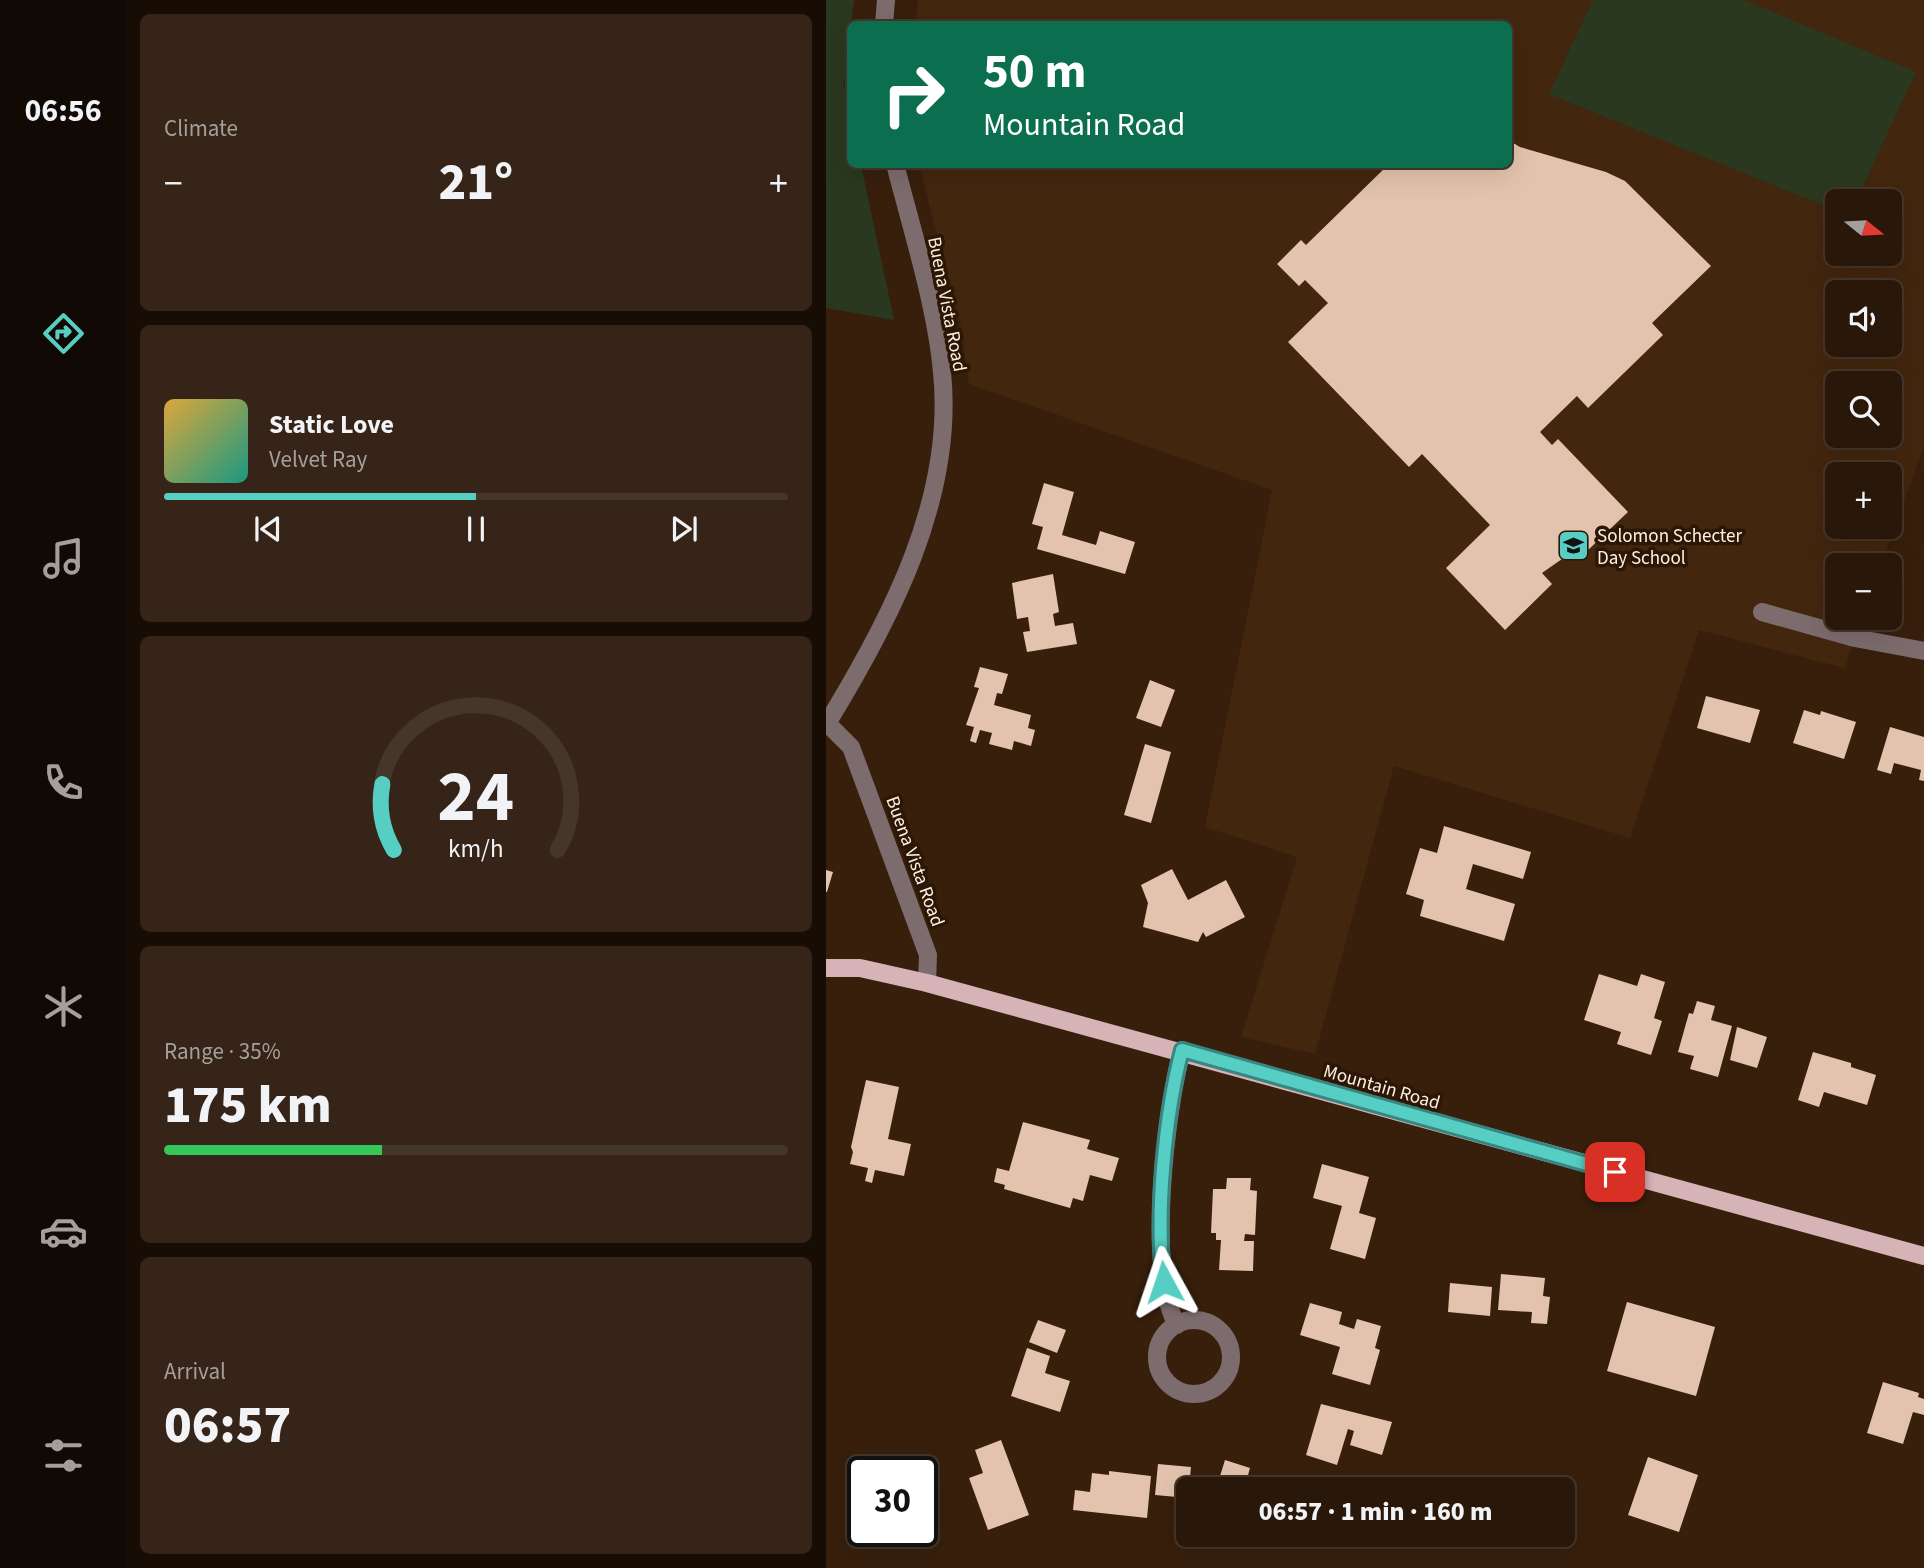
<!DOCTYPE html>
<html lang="en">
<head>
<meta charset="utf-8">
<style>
  body { margin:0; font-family:"Source Sans 3",sans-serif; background:#352417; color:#f1f3f6; height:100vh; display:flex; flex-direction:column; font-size:26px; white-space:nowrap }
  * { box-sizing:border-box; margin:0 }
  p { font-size:23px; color:#a59f9c }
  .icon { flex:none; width:38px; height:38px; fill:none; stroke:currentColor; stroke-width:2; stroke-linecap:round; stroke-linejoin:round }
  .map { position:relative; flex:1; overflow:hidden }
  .side { display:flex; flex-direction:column; gap:14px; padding:14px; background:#170d05; width:700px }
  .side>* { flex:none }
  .banner { position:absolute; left:21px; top:21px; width:665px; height:147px; border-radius:10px; box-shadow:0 7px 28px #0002,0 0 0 2px #45362a; background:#0b6e4f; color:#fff; overflow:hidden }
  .needle { width:46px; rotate:108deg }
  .controls { position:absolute; left:999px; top:189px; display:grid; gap:14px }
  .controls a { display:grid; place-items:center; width:77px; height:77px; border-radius:10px; background:#291709; box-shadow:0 7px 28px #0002,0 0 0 2px #45362a; font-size:35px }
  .speed { position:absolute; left:21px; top:1456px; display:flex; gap:14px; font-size:35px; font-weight:700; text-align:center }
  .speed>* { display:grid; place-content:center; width:91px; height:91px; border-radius:50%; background:#291709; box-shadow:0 7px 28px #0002,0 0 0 2px #45362a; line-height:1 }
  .speed .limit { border:4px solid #111; border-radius:10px; background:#fff; color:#111 }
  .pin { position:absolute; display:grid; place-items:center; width:60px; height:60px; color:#fff; margin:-30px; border-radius:14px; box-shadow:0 4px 10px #0006 }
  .me { position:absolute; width:77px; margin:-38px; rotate:355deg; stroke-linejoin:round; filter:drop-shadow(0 0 5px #0008) }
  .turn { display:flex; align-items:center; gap:24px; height:147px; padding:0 21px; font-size:32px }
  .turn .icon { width:91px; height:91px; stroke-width:2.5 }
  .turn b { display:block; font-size:49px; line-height:60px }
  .big { font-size:52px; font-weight:800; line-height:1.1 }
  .side .widget { flex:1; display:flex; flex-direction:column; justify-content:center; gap:10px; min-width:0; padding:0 24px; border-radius:10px; background:#352417 }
  .side .dial { align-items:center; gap:0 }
  .dial svg { height:182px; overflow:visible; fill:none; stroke:#45362a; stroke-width:7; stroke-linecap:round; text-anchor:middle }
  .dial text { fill:#f1f3f6; stroke:none }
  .song { display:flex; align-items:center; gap:21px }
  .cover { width:84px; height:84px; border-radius:10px; background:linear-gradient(135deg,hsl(40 70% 55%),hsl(170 70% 35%)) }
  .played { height:7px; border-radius:4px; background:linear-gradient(90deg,#56cec3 50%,#45362a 50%) }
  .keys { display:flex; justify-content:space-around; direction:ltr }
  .heat { display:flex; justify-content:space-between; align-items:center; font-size:38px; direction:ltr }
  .charge { height:10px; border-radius:5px; background:linear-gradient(90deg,#34c759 35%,#45362a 0) }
  .trip { position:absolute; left:350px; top:1477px; width:399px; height:70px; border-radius:10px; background:#291709; box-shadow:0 7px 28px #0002,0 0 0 2px #45362a; font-weight:800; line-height:70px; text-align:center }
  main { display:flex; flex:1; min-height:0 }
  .tabs { display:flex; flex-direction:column; width:126px; justify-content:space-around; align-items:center; background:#100904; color:#a59f9c }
  .tabs .icon { width:49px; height:49px }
  .tabs .active { color:#56cec3 }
  .tabs b { font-size:32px; color:#f1f3f6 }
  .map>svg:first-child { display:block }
  .built { fill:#43260e; fill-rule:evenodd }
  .green { fill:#2a381f }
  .building { fill:#e3c3ad }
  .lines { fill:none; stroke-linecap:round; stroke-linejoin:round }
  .minor { stroke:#7d6c6e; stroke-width:18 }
  .major { stroke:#d5b3b7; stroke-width:18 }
  .route-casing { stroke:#38867f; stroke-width:18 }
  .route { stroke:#56cec3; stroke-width:12 }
  .labels { text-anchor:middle; stroke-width:7; stroke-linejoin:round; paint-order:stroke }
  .street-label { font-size:19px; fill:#fef0e7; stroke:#2c1604 }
  .poi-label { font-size:19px; fill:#fef0e7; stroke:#2c1604; text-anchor:start }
</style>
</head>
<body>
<main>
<nav class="tabs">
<b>06:56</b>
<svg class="icon active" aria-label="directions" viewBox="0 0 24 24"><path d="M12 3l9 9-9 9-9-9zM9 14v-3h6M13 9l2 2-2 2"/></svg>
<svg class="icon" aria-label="music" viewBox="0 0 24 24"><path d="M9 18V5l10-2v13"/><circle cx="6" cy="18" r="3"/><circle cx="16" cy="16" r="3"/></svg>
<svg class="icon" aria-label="phone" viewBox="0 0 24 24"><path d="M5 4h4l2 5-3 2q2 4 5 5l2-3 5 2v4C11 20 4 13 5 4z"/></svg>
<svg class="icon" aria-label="climate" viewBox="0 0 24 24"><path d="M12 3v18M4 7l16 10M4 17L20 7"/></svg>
<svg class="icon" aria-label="car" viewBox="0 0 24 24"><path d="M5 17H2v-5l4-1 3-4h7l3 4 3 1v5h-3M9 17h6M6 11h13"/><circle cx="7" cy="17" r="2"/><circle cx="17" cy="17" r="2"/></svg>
<svg class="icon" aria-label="filters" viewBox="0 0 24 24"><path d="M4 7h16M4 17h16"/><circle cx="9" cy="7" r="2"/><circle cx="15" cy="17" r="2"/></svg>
</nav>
<section class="side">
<div class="widget"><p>Climate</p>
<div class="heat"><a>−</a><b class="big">21°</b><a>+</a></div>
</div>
<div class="widget">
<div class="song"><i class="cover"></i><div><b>Static Love</b><p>Velvet Ray</p></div></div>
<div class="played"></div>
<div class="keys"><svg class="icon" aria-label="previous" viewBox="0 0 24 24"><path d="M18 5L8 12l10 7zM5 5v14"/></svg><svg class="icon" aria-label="pause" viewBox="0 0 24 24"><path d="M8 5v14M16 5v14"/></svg><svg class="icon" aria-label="next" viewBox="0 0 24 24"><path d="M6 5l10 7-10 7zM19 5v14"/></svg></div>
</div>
<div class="widget dial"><svg viewBox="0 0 100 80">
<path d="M14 69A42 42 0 1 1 86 69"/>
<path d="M14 69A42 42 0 0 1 9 40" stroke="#56cec3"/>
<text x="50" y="56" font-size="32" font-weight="700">24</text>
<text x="50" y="72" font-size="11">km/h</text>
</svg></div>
<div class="widget"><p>Range · 35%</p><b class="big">175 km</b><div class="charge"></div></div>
<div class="widget"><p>Arrival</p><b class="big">06:57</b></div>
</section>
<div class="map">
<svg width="1098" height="1568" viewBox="0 0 1098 1568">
  <rect width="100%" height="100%" fill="#371f0c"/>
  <!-- built -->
  <path class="built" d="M92,0h1006v447l-43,118h-43v53h24l-18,50 -145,-38 -69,208 -236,-72 -79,288 -74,-17 56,-180 -92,-30 67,-337 -303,-106 -8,-57 -42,-162 589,-1v-140h-593zM1012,201h52v53h-52zM1012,292h52v53h-52zM1012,383h52v53h-52zM1012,474h52v53h-52z"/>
  <!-- green -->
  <path class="green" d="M0,0h28l-10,85 6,31v48l11,1 33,155 -68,-12z
    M767,0h151l172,72 -60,129h-18l-1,10 -288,-117z"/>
  <!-- building -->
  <path class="building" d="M682,140l12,7 86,25 19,9 86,85 -59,57 11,12 -75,73 -11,-12 -37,36 12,13 6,-6 70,73 -41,39 -5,-6 -40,28 10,11 -47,46 -59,-62 44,-43 -68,-71 -13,13 -121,-125 40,-39 -23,-23 -6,6 -22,-22 24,-24 5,5 83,-81h119z
    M218,483l30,9 -12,43 34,10 4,-14 35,11 -10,32 -88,-25 6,-22 -11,-3z
    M227,574l6,38 -6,2 2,12 18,-3 4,21 -50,8 -4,-20 7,-1 -2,-14 -11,2 -5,-36z
    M154,667l28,7 -6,20 -5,-1 -3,12 37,10 -3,13 7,2 -4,16 -17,-5 -2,9 -23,-6 3,-11 -12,-3 -4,13 -6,-2 4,-14 -8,-2 13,-37 -5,-1z
    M324,680l25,10 -14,37 -25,-9z
    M880,696l54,14 -10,33 -53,-15z
    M978,710l16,5 1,-4 35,11 -12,37 -51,-16z
    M1064,727l34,10v44l-5,-1 2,-10 -27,-7 -3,11 -14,-4z
    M319,744l26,8 -20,71 -27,-8z
    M618,826l87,26 -8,27 -50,-15 -7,25 49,15 -11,37 -84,-25 4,-16 -18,-6 14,-46 17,5z
    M346,869l16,31 38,-20 19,37 -39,20 -3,-5 -5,10 -55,-15 5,-24 -7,-18z
    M0,870l7,2 -6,20h-1z
    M773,974l38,12 4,-12 24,8 -11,36 8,3 -11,34 -34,-11 4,-12 -37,-12z
    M871,1001l18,5 -4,14 21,6 -14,51 -28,-8 4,-13 -16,-4 11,-39 4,1z
    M911,1027l30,10 -10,31 -27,-8z
    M987,1052l38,11v4l25,8 -9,30 -43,-13 -5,15 -21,-7z
    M40,1080l33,7 -11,52 23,5 -7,32 -29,-6 -3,13 -7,-2 3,-13 -18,-4 3,-12 -2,-5z
    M197,1122l67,18 -3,9 32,9 -7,23 -22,-6 -7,26 -10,-3 -3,10 -66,-19 1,-4 -11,-3 3,-14 12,3z
    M496,1164l47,13 -10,36 17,5 -11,41 -35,-10 12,-43 -29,-8z
    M401,1178h24l-1,12 7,1 -2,44 -10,-1 -1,7h10l-1,30 -34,-1 2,-30h-5v-7h-5l2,-44h13z
    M675,1274l44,4 -2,18 7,1 -3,27 -16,-1 1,-11 -34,-2z
    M624,1283l42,4 -2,29 -42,-4z
    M801,1302l88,25 -19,69 -89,-25z
    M484,1303l32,9 -3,12 15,5 3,-10 24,7 -6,22 5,2 -10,35 -38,-11 8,-27 -40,-12z
    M212,1320l28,10 -9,23 -28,-11z
    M201,1348l23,8 -5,17 25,8 -10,31 -49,-16z
    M1057,1382l36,11 -1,4 6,2v16l-11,-3 -10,32 -36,-11z
    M495,1404l71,18 -10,33 -32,-10 4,-14 -6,-2 -11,36 -31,-10z
    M175,1440l28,75 -41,15 -19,-52 14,-5 -8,-23z
    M822,1457l50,18 -19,57 -51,-17z
    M399,1460l25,8 -5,18 9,3h-38z
    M332,1464l33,3 -3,31 -33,-3z
    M283,1471l42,5 -4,42 -74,-8 2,-20 15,2 2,-19 17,2z
    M433,1481l26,8h-29z
    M392,1535h19l-2,7 -17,-5z"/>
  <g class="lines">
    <!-- minor -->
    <path class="minor" d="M58,24l2,-24
      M936,612l93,26 69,13
      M1,723l24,24 77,208 -1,28
      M0,725c64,-104 129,-227 116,-353 -6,-66 -30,-142 -47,-208
      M331 1357a37 37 0 1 1 74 0a37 37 0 1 1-74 0Z
      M351,1325c-31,-55 -11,-214 5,-275"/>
    <!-- major -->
    <path class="major" d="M0,968h34l67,15 997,273"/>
  </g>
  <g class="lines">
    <defs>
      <path id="route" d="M338,1282c-9,-66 1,-167 18,-232l433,122"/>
    </defs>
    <!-- route casing -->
    <use href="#route" class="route-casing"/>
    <!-- route -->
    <use href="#route" class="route"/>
  </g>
  <!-- icons -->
  <defs>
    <symbol id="school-square" viewBox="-11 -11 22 22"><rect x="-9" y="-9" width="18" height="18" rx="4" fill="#56cec3" stroke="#2c1604"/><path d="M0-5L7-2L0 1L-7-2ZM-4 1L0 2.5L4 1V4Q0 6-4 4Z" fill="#111"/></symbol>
  </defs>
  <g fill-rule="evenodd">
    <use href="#school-square" x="730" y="528" width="35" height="35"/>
  </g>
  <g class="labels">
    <!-- street labels -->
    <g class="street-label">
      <text transform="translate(122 304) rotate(79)" y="7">Buena Vista Road</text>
      <text transform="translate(90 861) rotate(70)" y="7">Buena Vista Road</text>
      <text transform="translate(556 1086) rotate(16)" y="7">Mountain Road</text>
    </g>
    <!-- poi labels -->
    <g class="poi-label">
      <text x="771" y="542">Solomon Schecter<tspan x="771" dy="22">Day School</tspan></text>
    </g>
  </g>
</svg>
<div class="controls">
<a><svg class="needle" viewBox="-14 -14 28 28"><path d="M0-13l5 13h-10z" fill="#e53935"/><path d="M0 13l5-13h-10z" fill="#a59f9c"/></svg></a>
<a><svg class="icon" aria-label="sound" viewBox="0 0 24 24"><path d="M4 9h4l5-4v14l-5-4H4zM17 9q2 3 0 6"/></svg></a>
<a><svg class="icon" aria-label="search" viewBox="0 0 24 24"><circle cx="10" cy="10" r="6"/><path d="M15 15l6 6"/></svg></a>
<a>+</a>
<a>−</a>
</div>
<div class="speed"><div class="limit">30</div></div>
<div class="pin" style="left:789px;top:1172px;background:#d93025"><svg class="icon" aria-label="arrive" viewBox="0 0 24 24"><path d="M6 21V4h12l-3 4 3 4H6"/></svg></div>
<svg class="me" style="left:338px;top:1282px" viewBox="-20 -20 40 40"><path d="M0-17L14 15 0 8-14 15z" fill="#56cec3" stroke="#fff" stroke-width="4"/></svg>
<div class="trip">06:57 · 1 min · 160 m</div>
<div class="banner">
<div class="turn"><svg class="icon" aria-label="right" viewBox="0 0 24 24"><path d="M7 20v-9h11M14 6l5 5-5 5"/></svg><div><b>50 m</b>Mountain Road</div></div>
</div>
</div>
</main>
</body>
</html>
